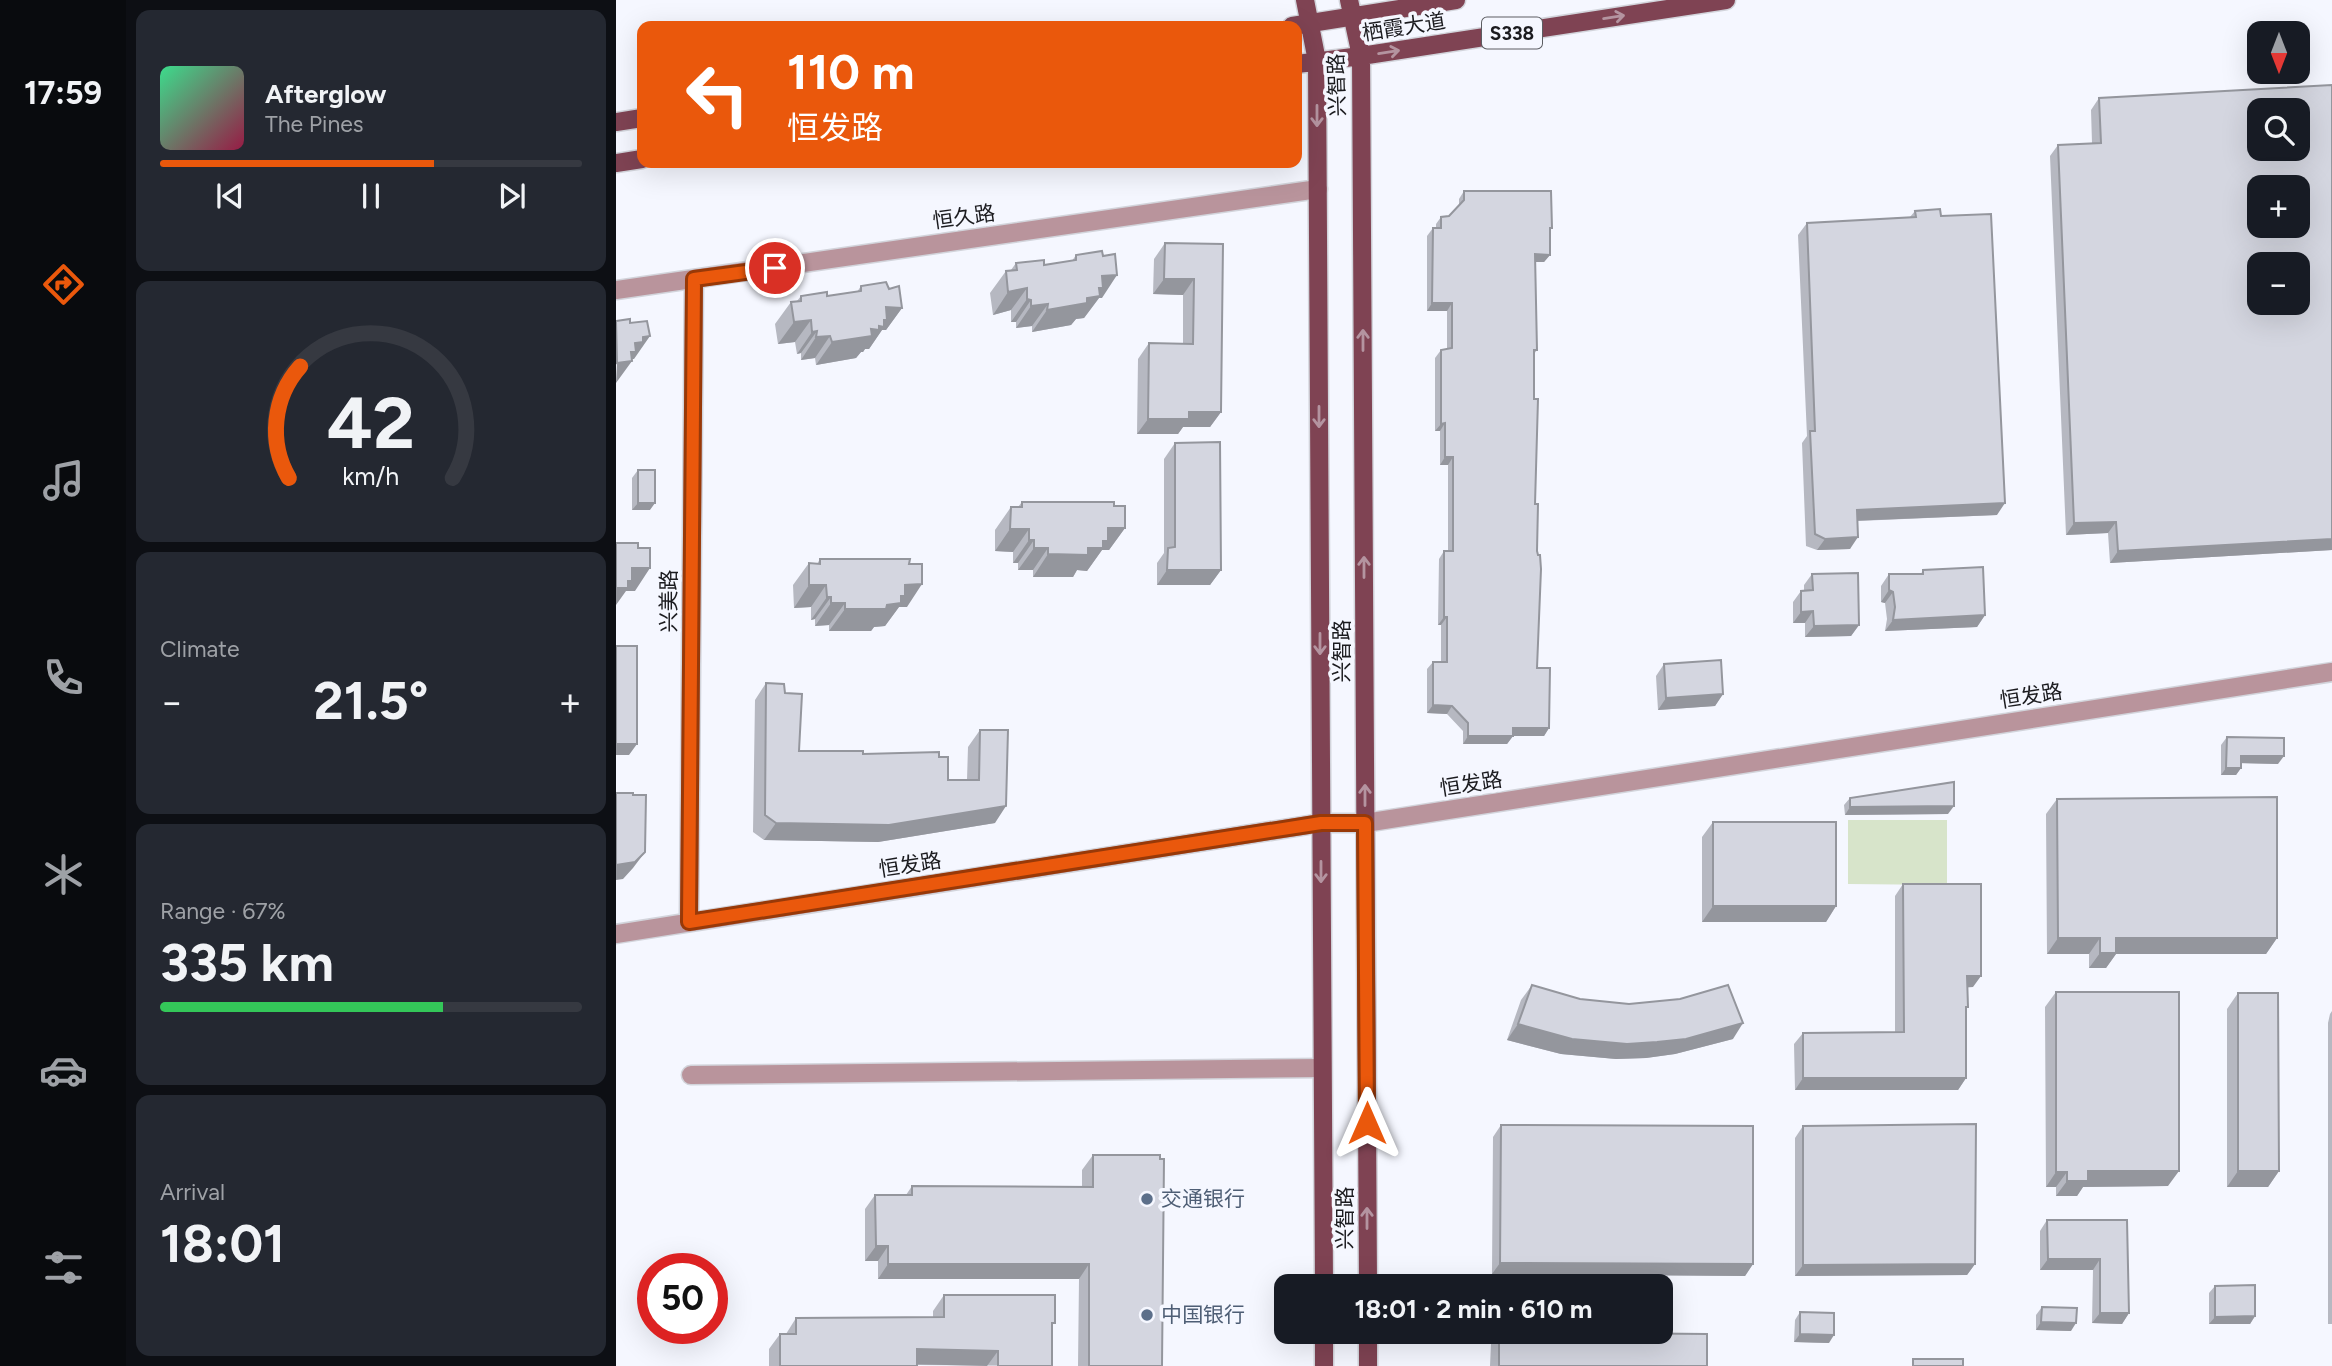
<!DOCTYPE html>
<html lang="en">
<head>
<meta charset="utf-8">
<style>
  body { margin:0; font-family:Figtree,"Noto Sans SC",sans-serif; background:#242831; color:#f1f3f6; height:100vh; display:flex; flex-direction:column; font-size:26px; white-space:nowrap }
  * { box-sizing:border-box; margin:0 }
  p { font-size:23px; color:#9ea1a6 }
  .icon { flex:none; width:38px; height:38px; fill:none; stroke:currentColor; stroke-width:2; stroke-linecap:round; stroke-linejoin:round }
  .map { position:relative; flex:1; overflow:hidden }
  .drawer { display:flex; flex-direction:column; gap:10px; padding:10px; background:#0d0f14; width:490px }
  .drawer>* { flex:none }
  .guide { position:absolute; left:21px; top:21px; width:665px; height:147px; border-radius:14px; box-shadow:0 7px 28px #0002; background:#ea580c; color:#fff; overflow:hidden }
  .needle { width:46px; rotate:180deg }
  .controls { position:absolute; left:1631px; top:21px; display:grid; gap:14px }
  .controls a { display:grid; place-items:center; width:63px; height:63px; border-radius:14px; background:#171b24; box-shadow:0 7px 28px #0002; font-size:35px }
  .speed { position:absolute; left:21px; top:1253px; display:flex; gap:14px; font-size:35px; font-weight:700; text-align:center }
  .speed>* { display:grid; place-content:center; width:91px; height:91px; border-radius:50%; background:#171b24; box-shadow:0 7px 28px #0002; line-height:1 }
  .speed .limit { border:10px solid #d22; background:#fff; color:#111 }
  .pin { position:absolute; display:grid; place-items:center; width:60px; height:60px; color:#fff; margin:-30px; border:4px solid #fff; border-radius:50%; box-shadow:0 2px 7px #0007 }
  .me { position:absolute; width:77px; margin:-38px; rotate:0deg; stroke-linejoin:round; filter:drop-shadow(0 0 5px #0008) }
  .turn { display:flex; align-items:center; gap:24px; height:147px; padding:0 35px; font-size:32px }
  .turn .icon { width:91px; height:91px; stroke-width:2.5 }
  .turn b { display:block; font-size:49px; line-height:60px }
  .big { font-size:52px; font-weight:700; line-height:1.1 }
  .drawer .card { flex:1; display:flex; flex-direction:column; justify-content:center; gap:10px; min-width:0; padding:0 24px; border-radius:14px; background:#242831 }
  .drawer .dial { align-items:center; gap:0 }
  .dial svg { height:182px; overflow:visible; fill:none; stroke:#363941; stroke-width:7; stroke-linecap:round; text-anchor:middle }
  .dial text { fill:#f1f3f6; stroke:none }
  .song { display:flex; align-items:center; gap:21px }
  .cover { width:84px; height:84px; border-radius:10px; background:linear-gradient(135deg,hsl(150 70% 55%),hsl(340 70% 35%)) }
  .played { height:7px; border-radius:4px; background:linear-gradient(90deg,#ea580c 65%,#363941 65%) }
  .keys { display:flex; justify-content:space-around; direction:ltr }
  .heat { display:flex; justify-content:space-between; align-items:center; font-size:38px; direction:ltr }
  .charge { height:10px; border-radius:5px; background:linear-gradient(90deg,#34c759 67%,#363941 0) }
  .trip { position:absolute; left:658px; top:1274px; width:399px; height:70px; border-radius:14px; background:#171b24; box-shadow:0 7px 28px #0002; font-weight:700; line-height:70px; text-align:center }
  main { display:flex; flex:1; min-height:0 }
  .menu { display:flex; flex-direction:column; width:126px; justify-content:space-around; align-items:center; background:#090b0e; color:#9ea1a6 }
  .menu .icon { width:49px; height:49px }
  .menu .current { color:#ea580c }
  .menu b { font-size:32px; color:#f1f3f6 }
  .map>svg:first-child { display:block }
  .green { fill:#d7e4ca }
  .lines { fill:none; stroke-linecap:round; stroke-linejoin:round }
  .minor-casing { stroke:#d2d4db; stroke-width:21 }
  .major-casing { stroke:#d2d4db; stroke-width:21 }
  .minor { stroke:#b9949c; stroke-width:18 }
  .major { stroke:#7f4353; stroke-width:18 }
  .wall { fill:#b6b8c1 }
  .shaded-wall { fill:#94969d }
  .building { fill:#d4d6e0; stroke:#94969d; stroke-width:2; fill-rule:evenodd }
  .oneway { stroke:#b494a0 }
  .route-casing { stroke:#983908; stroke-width:18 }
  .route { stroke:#ea580c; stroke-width:12 }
  .service-dot { fill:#5c6f8a; stroke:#f5f7ff; stroke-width:2.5 }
  .labels { text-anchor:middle; stroke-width:7; stroke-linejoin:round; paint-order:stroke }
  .shield { fill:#f5f7ff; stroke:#5c5d62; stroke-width:2 }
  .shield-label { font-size:19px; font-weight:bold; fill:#1b1b1f }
  .street-label { font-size:21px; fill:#1b1b1f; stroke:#f5f7ff }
  .service-label { font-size:21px; fill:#4e5e75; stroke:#f5f7ff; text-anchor:start }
</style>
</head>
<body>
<main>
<nav class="menu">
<b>17:59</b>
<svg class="icon current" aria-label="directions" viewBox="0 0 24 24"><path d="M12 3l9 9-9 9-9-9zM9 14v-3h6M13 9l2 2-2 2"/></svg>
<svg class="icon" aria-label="music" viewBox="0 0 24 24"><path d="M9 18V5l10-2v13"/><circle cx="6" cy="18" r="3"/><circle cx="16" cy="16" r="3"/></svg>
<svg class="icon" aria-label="phone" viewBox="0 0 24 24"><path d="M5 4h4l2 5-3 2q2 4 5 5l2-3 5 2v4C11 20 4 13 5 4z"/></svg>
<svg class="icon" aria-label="climate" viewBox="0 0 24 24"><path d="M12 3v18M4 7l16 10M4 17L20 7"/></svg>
<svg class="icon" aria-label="car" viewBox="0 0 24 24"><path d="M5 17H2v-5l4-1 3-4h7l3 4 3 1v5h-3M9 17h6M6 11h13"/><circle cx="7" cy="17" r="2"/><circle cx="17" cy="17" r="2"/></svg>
<svg class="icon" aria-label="filters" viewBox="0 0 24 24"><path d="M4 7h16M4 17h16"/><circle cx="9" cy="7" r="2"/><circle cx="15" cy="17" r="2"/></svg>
</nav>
<section class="drawer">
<div class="card">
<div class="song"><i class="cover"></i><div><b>Afterglow</b><p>The Pines</p></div></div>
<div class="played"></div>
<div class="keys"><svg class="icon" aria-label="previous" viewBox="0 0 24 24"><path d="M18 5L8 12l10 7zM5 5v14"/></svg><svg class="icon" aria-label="pause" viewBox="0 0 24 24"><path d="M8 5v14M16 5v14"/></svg><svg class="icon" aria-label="next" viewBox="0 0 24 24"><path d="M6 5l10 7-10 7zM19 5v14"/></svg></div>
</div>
<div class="card dial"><svg viewBox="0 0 100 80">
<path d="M14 69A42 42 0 1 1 86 69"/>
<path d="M14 69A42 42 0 0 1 19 20" stroke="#ea580c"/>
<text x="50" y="56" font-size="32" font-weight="700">42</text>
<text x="50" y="72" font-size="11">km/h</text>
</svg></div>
<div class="card"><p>Climate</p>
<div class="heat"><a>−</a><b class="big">21.5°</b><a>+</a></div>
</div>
<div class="card"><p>Range · 67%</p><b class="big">335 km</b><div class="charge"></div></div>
<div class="card"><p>Arrival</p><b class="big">18:01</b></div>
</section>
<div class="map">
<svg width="1716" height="1366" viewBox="0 0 1716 1366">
  <rect width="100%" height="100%" fill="#f5f7ff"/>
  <!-- green -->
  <path class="green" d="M1232,820h99v65l-99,-1z"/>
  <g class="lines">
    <defs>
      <path id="minor" d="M0,290l702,-101
        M73,922l5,-643
        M0,934l705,-111h44l967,-151
        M75,1075l631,-7"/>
      <path id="major" d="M689,0l12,61 7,1225
        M733,0l12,56 7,1230
        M676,26l164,-26
        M681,64l64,-8 365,-56
        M0,122l26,-4
        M0,163l26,-4
        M708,1332v34
        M752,1332v34"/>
    </defs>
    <!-- minor casing -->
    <use href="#minor" class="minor-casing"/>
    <!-- major casing -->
    <use href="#major" class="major-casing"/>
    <!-- minor -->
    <use href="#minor" class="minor"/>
    <!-- major -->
    <use href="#major" class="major"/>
  </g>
  <!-- wall -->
  <path class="wall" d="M1716,85v465l-222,13 -2,-30 -42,2 -16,-379 8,-11 34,-2 -1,-33 8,-12z
    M848,191l86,41v23l-6,7h-9l2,88 -3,4 3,314 12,60 -5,8h-31l-6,8h-44v-13l-16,-17 -20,-1v-44l6,-7h8v-37h-3l1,-66 5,-8h4v-86h-8v-34h-5v-73l6,-8 6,-1v-38h-20v-75l6,-8h3v-4l5,-7 8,-1 10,-10v-7z
    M1299,211l26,5 56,299 -139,6 -8,28 -33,1 -11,-4 -4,-103 5,-7 -9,-201 9,-12 103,-6z
    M549,243l58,1 -2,168 -11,15h-27l-5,7h-41l1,-75 11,-16 34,1v-49l-30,-1 1,-35z
    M460,255l26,43h-3l-15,20 -8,1 -5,6 -39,7v-6l-16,2v-6h-5v-12l-18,5 -3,-22 16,-22 5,-1 5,-7 28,2 28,-4z
    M245,286l28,3 13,19 -16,22h-4l-13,19h-4l-2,3h-2l-5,6 -40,7 -1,-7 -14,2v-7l-4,1 -2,-12 -17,2 -3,-20 16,-22 6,-1 4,-5h26l30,-4z
    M559,443l46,127 -11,15h-53v-22l7,-10v-94z
    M22,470l12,40h-18v-32z
    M406,502l92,4 11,22 -16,22h-7l-15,21 -10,-1 -4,7h-40v-7h-15v-7h-5v-11l-18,-1v-21l16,-23h7z
    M204,559l87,48h-8l-14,19 -11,1 -3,4h-42v-6l-14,1v-7l-4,1v-13l-17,1 -1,-23 16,-22 8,1z
    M1307,570l62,45 -8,12 -92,4 2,-12 -2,-16 -4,-1v-16l8,-12h32z
    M1196,574l47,51 -8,11 -46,1v-14h-12v-21l8,-11 3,-1v-5z
    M1048,664l59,30 -8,12 -57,4 -2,-34z
    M150,683l19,10 14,58 140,6 9,23h19l1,-33 12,-17 15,93 -117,19 -114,-2 -11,-8 2,-132z
    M1611,737l51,27 -37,-1v5l-5,7h-15v-30z
    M1234,798l98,16 -103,1 -1,-10z
    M1441,799l220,139 -11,16h-150l-10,14h-17v-14h-42l-1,-140z
    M1097,822l123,84 -10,16h-124v-85z
    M1287,884l70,103h-6l-1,22v69l-8,12h-163l-1,-46 9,-11 92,-1v-136z
    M916,985l48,14 153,40 -58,15 -29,4 -30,1 -55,-5 -54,-14 14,-40z
    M1440,992l112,194 -85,1 -6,9h-21v-9h-10l-1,-180z
    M1622,993l41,178 -11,16h-41v-178z
    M1716,1011v313h-4v-301l2,-9z
    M885,1125l252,139 -8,12 -253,-2 1,-137z
    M1187,1126l172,138 -8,11 -172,1v-138z
    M477,1155l69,211h-84l1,-87h-201v-18h-13v-52l10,-14h31l6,-9 170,1v-17z
    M1431,1220h80l2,93 -7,11 -30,-1 1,-53h-53v-39z
    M1599,1286l40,30 -5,8h-41v-31z
    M328,1295l108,32v39l-135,-1v1h-148v-17l11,-15h6l10,-16 137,-1v-6z
    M1426,1307l29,24 -35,-1v-15z
    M1184,1312l29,31 -35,-1 1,-22z
    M883,1332l208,34h-217l1,-22z"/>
  <!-- shaded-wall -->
  <path class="shaded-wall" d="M919,254l15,1 -6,7h-15z
    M501,275l-15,23h-3l-15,20 -8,1 -5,6 -39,7 15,-22 55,-34z
    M548,279h30l-11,16 -30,-1z
    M411,288l-16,22 -18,5 15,-23z
    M411,299l4,1 -15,22h-5z
    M816,303h20l-5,8h-20z
    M432,304l-16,22 -16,2 15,-22z
    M270,307l16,1 -16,22h-4l-13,19h-4l-2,3h-2l-5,6 -40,7 16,-23z
    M195,320l-16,22 -17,2 16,-22z
    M201,331l-16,22 -4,1 15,-22z
    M34,336l-16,23h-3l1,2 -16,22 1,-20 18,-20 8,-6z
    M214,336l-15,22 -14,2 15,-23z
    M573,412h32l-11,15h-27l-5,7h-41l11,-15z
    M829,423l-5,8h-5l6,-7z
    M829,457h8l-5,8h-8z
    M22,503h17l-5,7h-18z
    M1389,503l-8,12 -148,6 8,-11z
    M1500,522l-8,11 -42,2 8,-12z
    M492,528h17l-16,22h-7l-15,21 -10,-1 -4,7h-40l15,-23 40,-6z
    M394,529h19l-16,23 -18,-1z
    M1242,537l-8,12 -33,1 8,-11z
    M1716,539v11l-222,13 8,-12z
    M413,540h5l-16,23h-5z
    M418,548h14l-15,22h-15z
    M16,568h18l-15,23h-9l-10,14v-17z
    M551,570h54l-11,15h-53z
    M306,584l-15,23h-8l-14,19 -11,1 -3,4h-42l16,-22 60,-24z
    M193,585h17l-15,22 -17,1z
    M1273,590l4,2 -8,11 -4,-1z
    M211,597h4l-16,22 -4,1z
    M215,603h14l-16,22 -14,1z
    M1197,611l-8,12h-12l8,-11z
    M1369,615l-8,12 -92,4 8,-11z
    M828,617h3l-6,8h-3z
    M1243,625l-8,11 -46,1 9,-11z
    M1107,694l-8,12 -57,4 8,-12z
    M817,705l19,1 -5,8 -20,-1z
    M897,728h36l-5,8h-37z
    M852,736h45l-6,8h-44z
    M0,744h21l-8,11h-13z
    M1625,756h43l-6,8 -42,-1z
    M1610,768h15l-5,7h-15z
    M390,806l-11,17 -117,19 -114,-2 12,-17z
    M1338,806l-6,8 -103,1 5,-8z
    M29,852l-12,16 -10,11 -7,1v-15z
    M1097,906h123l-10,16h-124z
    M1442,938h42l-11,16h-42z
    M1500,938h161l-11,16h-150l-10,14h-17l11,-15z
    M1351,976h14l-8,11 -14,1z
    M1127,1023l-10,16 -58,15 -29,4 -30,1 -55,-5 -54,-14 11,-16z
    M1187,1078h163l-8,12h-163z
    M1472,1171h91l-11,15 -85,1 -6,9h-21l11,-15z
    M1622,1171h41l-11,16h-41z
    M1440,1172h11l-11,15h-10z
    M260,1246h12l-10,15h-13z
    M1432,1259h52l-7,11h-53z
    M884,1263l253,1 -8,12 -253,-2z
    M272,1264h201l-10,15h-201z
    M1359,1264l-8,11 -172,1 8,-11z
    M1484,1313h29l-7,11 -30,-1z
    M1639,1316l-5,8h-41l6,-7z
    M1425,1322l35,1 -5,8 -35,-1z
    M1184,1334l34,1 -5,8 -35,-1z
    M301,1349l81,2 -11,15 -81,-2z"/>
  <!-- building -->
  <path class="building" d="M1716,85v454l-214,12 -2,-29 -42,1 -16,-378 43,-2 -2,-45zM1643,110h39v39h-39zM1643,187h39v39h-39zM1643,264h39v39h-39z
    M848,191h87l1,37h-2v27l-15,-1 2,96h-3v49h4l-3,105h3l-1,47 1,4h2l1,14 -4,99h13l-1,60h-36v8h-45v-13l-16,-17 -19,-1v-43h14v-45h-3v-66h9v-94h-8v-34l-4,1v-74l11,-2v-45h-20l1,-75h8v-11l8,-1 15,-16z
    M1324,209l1,7 50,-2 14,289 -148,7 1,27 -33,2 -10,-5 -5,-103h5l-8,-208 109,-6 -1,-6z
    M549,243l58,1 -2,168h-32v7h-41l1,-76 44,1 1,-65h-30z
    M486,251l1,5 12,-2 2,21 -15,1 1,12h-4l1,8 -13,2v5l-40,7 1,-6 -17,2v-6l-4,-1v-11l-19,4 -2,-21 11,-1 -1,-7 28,-3v5l32,-5v-5z
    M270,282l3,7 10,-3 3,22 -16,-1 1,13h-3v7l-5,-1v4l-8,-1 1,7 -40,6 -2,-6 -14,1 1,-6 -5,1 -1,-12 -17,2 -3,-20 10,-1v-5l26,-4v4l34,-5v-5z
    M14,319v4l17,-2 3,15 -7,1v5l-8,1 1,9h-5l1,9 -15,2 -1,-42z
    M604,442l1,128h-54l1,-22 7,-1v-104z
    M22,470h17v33h-17z
    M406,502h92v4h11v22h-17v13h-5v7h-15v7l-40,-1v-6h-14v-8h-5v-11h-19l1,-22h11z
    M0,543h22v5h12v20h-18v13h-4v7h-12z
    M204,559h90l-1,5h13v20l-17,1v11h-4v7l-14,2 -1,4h-41v-6h-14v-6h-4l-1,-12h-17v-22l11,1z
    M1367,567l2,48 -92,5 2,-13 -2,-15 -4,-2v-16h34v-4z
    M1242,573l1,52 -45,1 -1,-15 -12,1v-21l12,-1 -1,-16z
    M0,646h21v98h-21z
    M1105,660l2,34 -57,4 -2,-34z
    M150,683l18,1 1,9 17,1 -3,57h64v3l76,-2v5h9v23h31l1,-50h28l-2,76 -117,19 -113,-2 -11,-8z
    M1611,737l57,1v18h-43v12h-15z
    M1338,782v24l-104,1v-9z
    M0,793h17v2h13l-1,57 -10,10 -19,3z
    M1661,797v141h-161v15h-16v-15h-42l-1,-139z
    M1097,822h123v84h-123z
    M1287,884h78v92h-14l1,31h-2v71h-163v-45l101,-1z
    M916,985l48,14 49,5 51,-5 48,-14 15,38 -57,16 -29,3 -30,2 -55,-5 -54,-15z
    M1440,992h123v179h-91v10h-21v-9h-11z
    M1622,993h40l1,178h-41z
    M1360,1124l-1,140 -172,1v-139z
    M885,1125l252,1v138l-253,-1z
    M477,1155h67v4h4l-2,207h-73v-102h-201v-18h-12l-1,-51h37v-9l181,1z
    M1431,1220h80l2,93h-29v-54h-52z
    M1639,1285v31l-40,1v-31z
    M328,1295h111v28h-3v43h-54v-15l-81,-2v17h-137v-32h16v-16l148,-1z
    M1426,1307l35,1 -1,15 -35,-1z
    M1184,1312l34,1v22l-34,-1z
    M883,1332l208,2v32h-208z
    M1297,1359h50v7h-50z"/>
  <!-- one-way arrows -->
  <defs><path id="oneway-shaft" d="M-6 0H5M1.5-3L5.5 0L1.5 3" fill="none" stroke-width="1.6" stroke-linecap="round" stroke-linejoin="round" transform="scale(1.75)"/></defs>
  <g class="oneway">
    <use href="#oneway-shaft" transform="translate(998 17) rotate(-9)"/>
    <use href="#oneway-shaft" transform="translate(773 52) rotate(-9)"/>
    <use href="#oneway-shaft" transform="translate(701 116) rotate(90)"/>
    <use href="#oneway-shaft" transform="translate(747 340) rotate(-90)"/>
    <use href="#oneway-shaft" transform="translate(703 417) rotate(90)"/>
    <use href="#oneway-shaft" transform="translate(748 567) rotate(-90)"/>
    <use href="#oneway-shaft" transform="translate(704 644) rotate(90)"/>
    <use href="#oneway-shaft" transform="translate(749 795) rotate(-90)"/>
    <use href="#oneway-shaft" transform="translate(705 872) rotate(90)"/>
    <use href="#oneway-shaft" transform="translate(751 1218) rotate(-90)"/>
  </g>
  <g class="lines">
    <defs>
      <path id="route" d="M159,268l-81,11 -5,643 632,-99h44l2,300"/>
    </defs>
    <!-- route casing -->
    <use href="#route" class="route-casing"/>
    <!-- route -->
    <use href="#route" class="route"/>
  </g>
  <!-- markers -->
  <g class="service-dot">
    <circle cx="531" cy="1199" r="7"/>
    <circle cx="531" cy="1315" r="7"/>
  </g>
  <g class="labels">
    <!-- shield labels -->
    <rect class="shield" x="866" y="17.5" width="60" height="31" rx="5"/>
    <g class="shield-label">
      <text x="896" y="40">S338</text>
    </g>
    <!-- street labels -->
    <g class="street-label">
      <text transform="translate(788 27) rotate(-9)" y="7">栖霞大道</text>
      <text transform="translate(721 85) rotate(-92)" y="7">兴智路</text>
      <text transform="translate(348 217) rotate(-8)" y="7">恒久路</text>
      <text transform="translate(53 601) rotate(-90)" y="7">兴美路</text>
      <text transform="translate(726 651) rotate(-90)" y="7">兴智路</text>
      <text transform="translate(1415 696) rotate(-9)" y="7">恒发路</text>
      <text transform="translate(855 784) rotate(-9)" y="7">恒发路</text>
      <text transform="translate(294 865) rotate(-9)" y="7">恒发路</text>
      <text transform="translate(729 1218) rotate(-90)" y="7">兴智路</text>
    </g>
    <!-- service labels -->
    <g class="service-label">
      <text x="545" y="1206">交通银行</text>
      <text x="545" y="1322">中国银行</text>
    </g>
  </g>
</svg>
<div class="controls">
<a><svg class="needle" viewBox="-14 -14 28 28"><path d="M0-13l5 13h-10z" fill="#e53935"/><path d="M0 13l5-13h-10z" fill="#9ea1a6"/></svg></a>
<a><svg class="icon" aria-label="search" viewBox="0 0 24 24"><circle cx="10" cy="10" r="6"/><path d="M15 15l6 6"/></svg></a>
<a>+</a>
<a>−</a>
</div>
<div class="speed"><div class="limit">50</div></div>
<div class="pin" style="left:159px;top:268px;background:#d93025"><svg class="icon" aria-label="arrive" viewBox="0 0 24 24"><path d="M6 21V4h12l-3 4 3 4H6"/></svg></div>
<svg class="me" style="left:751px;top:1123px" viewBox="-20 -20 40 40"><path d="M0-17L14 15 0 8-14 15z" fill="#ea580c" stroke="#fff" stroke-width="4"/></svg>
<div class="trip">18:01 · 2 min · 610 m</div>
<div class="guide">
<div class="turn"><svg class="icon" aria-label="left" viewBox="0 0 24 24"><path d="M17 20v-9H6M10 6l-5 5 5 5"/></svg><div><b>110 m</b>恒发路</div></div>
</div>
</div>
</main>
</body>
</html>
